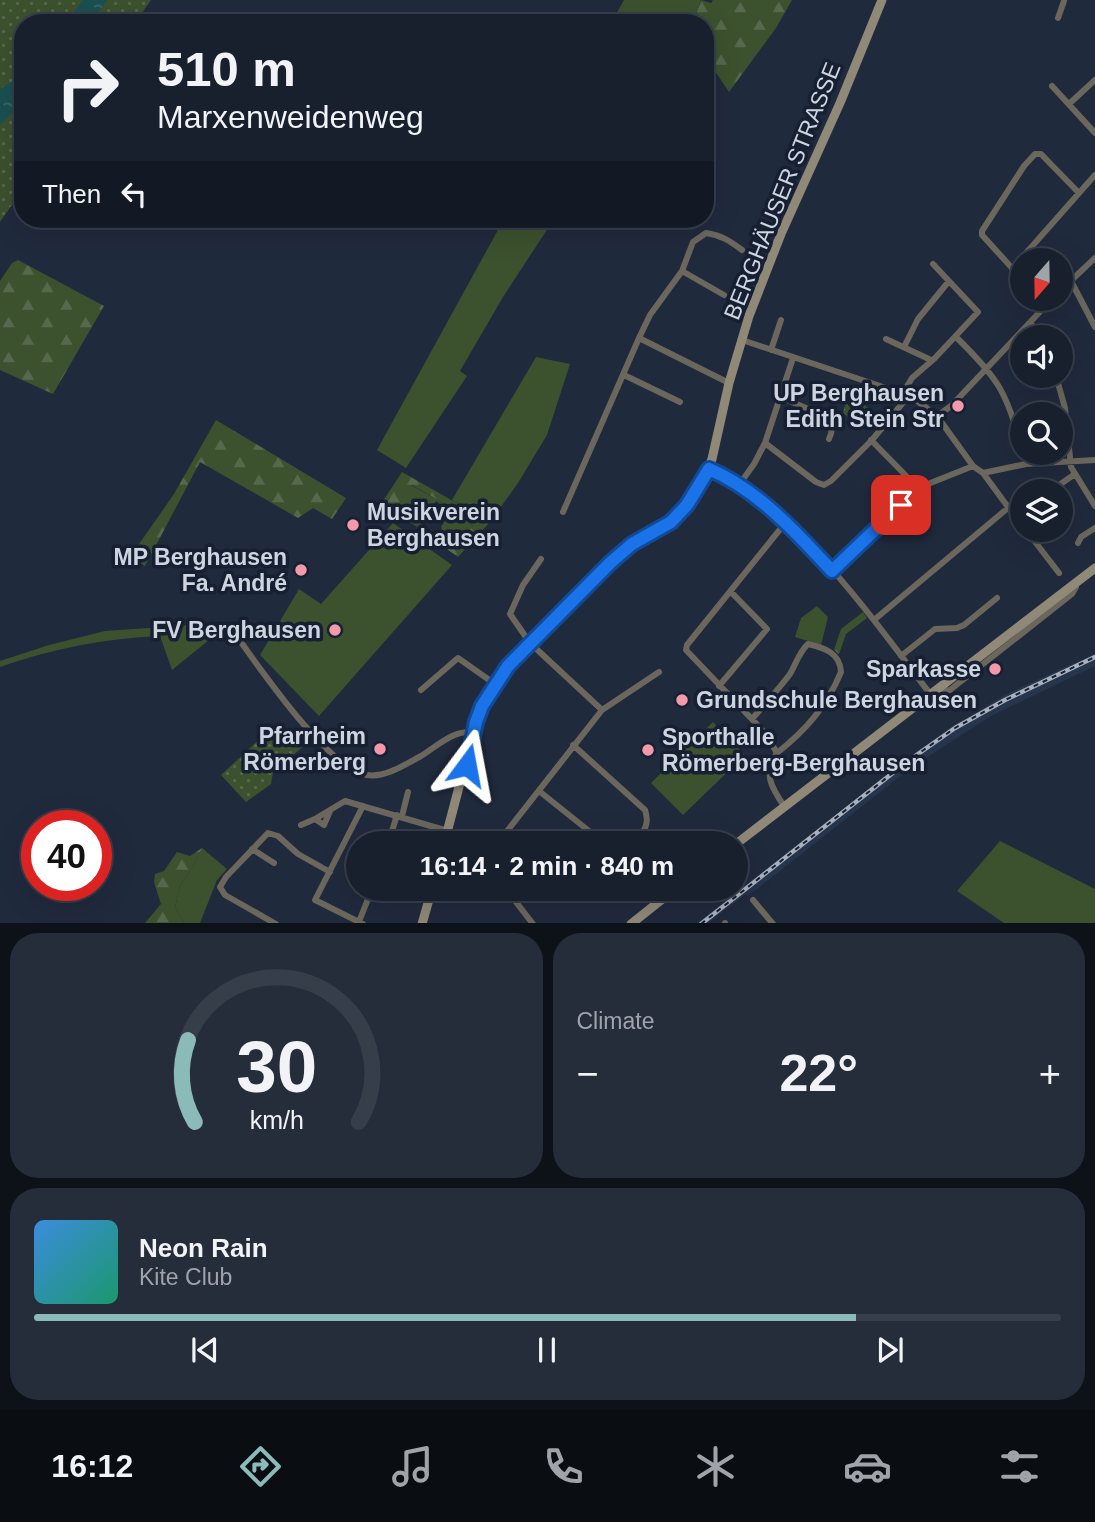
<!DOCTYPE html>
<html lang="en">
<head>
<meta charset="utf-8">
<style>
  body { margin:0; font-family:Helvetica,sans-serif; background:#252d3a; color:#f1f3f6; height:100vh; display:flex; flex-direction:column; font-size:26px; white-space:nowrap }
  * { box-sizing:border-box; margin:0 }
  p { font-size:23px; color:#9fa3aa }
  .icon { flex:none; width:38px; height:38px; fill:none; stroke:currentColor; stroke-width:2; stroke-linecap:round; stroke-linejoin:round }
  .map { position:relative; height:923px; overflow:hidden }
  .side { display:flex; flex-direction:column; gap:10px; padding:10px; background:#0d1219; flex:1 }
  .side>* { flex:none }
  .banner { position:absolute; left:14px; top:14px; width:700px; height:214px; border-radius:28px; box-shadow:0 7px 28px #0002,0 0 0 2px #363e4a; background:#18202e; color:#f1f3f6; overflow:hidden }
  .needle { width:46px; rotate:200deg }
  .controls { position:absolute; left:1010px; top:248px; display:grid; gap:14px }
  .controls a { display:grid; place-items:center; width:63px; height:63px; border-radius:50%; background:#18202e; box-shadow:0 7px 28px #0002,0 0 0 2px #363e4a; font-size:35px }
  .speed { position:absolute; left:21px; top:810px; display:flex; gap:14px; font-size:35px; font-weight:700; text-align:center }
  .speed>* { display:grid; place-content:center; width:91px; height:91px; border-radius:50%; background:#18202e; box-shadow:0 7px 28px #0002,0 0 0 2px #363e4a; line-height:1 }
  .speed .limit { border:10px solid #d22; background:#fff; color:#111 }
  .pin { position:absolute; display:grid; place-items:center; width:60px; height:60px; color:#fff; margin:-30px; border-radius:14px; box-shadow:0 4px 10px #0006 }
  .me { position:absolute; width:77px; margin:-38px; rotate:13deg; stroke-linejoin:round; filter:drop-shadow(0 0 5px #0008) }
  .turn { display:flex; align-items:center; gap:24px; height:147px; padding:0 28px; font-size:32px }
  .turn .icon { width:91px; height:91px; stroke-width:2.5 }
  .turn b { display:block; font-size:49px; line-height:60px }
  .then { display:flex; align-items:center; height:66px; padding:0 28px; background:#0003; gap:14px; font-size:26px }
  .big { font-size:52px; font-weight:600; line-height:1.1 }
  .side .tile { flex:1; display:flex; flex-direction:column; justify-content:center; gap:10px; min-width:0; padding:0 24px; border-radius:28px; background:#252d3a }
  .side .dial { align-items:center; gap:0 }
  .dial svg { height:182px; overflow:visible; fill:none; stroke:#363e4a; stroke-width:7; stroke-linecap:round; text-anchor:middle }
  .dial text { fill:#f1f3f6; stroke:none }
  .song { display:flex; align-items:center; gap:21px }
  .cover { width:84px; height:84px; border-radius:10px; background:linear-gradient(135deg,hsl(210 70% 55%),hsl(160 70% 35%)) }
  .played { height:7px; border-radius:4px; background:linear-gradient(90deg,#8bbbb9 80%,#363e4a 80%) }
  .keys { display:flex; justify-content:space-around; direction:ltr }
  .heat { display:flex; justify-content:space-between; align-items:center; font-size:38px; direction:ltr }
  .side .tiles { flex:1; display:grid; gap:10px; grid-template-columns:1fr 1fr }
  .tile:last-child { grid-column:span 2 }
  .trip { position:absolute; left:346px; top:831px; width:402px; height:70px; border-radius:35px; background:#18202e; box-shadow:0 7px 28px #0002,0 0 0 2px #363e4a; font-weight:600; line-height:70px; text-align:center }
  .tabs { display:flex; height:112px; justify-content:space-around; align-items:center; background:#0a0d12; color:#9fa3aa }
  .tabs .icon { width:49px; height:49px }
  .tabs .current { color:#8bbbb9 }
  .tabs b { font-size:32px; color:#f1f3f6 }
  .map>svg:first-child { display:block }
  .built { fill:#26344c }
  .green { fill:#3c512e }
  .forest { fill:url(#forest-firs) }
  .park { fill:url(#park-dots) }
  .water { fill:url(#water-ripples) }
  .lines { fill:none; stroke-linecap:round; stroke-linejoin:round }
  .street { stroke:#6b675c; stroke-width:6 }
  .secondary { stroke:#908978; stroke-width:9 }
  .rail-casing { stroke:#a8b0be; stroke-width:4.5 }
  .rail { stroke:#162032; stroke-width:2; stroke-dasharray:5; stroke-linecap:butt }
  .route-casing { stroke:#114b97; stroke-width:18 }
  .route { stroke:#1a73e8; stroke-width:12 }
  .poi-dot { fill:#f39aaa; stroke:#162032; stroke-width:2.5 }
  .labels { text-anchor:middle; stroke-width:7; stroke-linejoin:round; paint-order:stroke }
  .street-label { font-size:23px; fill:#ced5e1; stroke:#162032 }
  .poi-label { font-size:23px; font-weight:bold; fill:#ced5e1; stroke:#162032; text-anchor:end }
</style>
</head>
<body>
<div class="map">
<svg width="1095" height="924" viewBox="0 0 1095 924">
  <defs>
    <pattern id="forest-firs" width="22" height="20" patternUnits="userSpaceOnUse" patternTransform="scale(1.75)"><rect width="22" height="20" fill="#3c512e"/><path d="M5 1l3.5 6h-7zM16 11l3.5 6h-7z" fill="#57694c"/></pattern>
    <pattern id="park-dots" width="8" height="8" patternUnits="userSpaceOnUse" patternTransform="scale(1.75)"><rect width="8" height="8" fill="#3c512e"/><path d="M2 2h.1M6 6h.1" fill="none" stroke="#57694c" stroke-width="1.8" stroke-linecap="round"/></pattern>
    <pattern id="water-ripples" width="26" height="14" patternUnits="userSpaceOnUse" patternTransform="scale(1.75)"><rect width="26" height="14" fill="#1a5051"/><path d="M2 4q2-2 4 0t4 0M15 11q2-2 4 0t4 0" fill="none" stroke="#3a686a"/></pattern>
  </defs>
  <rect width="100%" height="100%" fill="#202a3d"/>
  <!-- built -->
  <path class="built" d="M1095,654v12l-104,50 -79,51 -164,129 -2,-2 -38,29h-11l235,-182 72,-46z"/>
  <!-- green -->
  <path class="green" d="M624,0h77l-8,23h-82z
    M504,219h50l-51,78 -43,74 7,5 -61,92 -29,-18z
    M536,357l34,7 -23,71 -29,48 -28,39 -38,-22z
    M411,485l27,15 35,26 -17,21 -12,-8 -2,-5h-4l4,-6 -1,-1 10,-15 -15,-11 -16,22 12,10 -3,3 -13,-10 4,-7 -21,-15z
    M393,523l59,42 -133,151 -59,-61 39,-66 22,15z
    M817,606l11,11 -7,28 -26,-8 6,-19z
    M222,623l-13,17 -37,30 -12,-34c-55,2 -108,13 -160,31v-6l49,-16 56,-14z
    M713,722l32,33 -62,60 -32,-32z
    M1000,841l95,48v34h-91l-47,-32z
    M202,848l25,21 -10,11 -17,43h-16l-9,-16 5,-22 14,-20z"/>
  <!-- forest -->
  <path class="forest" d="M701,0l10,3 2,-3h79l-16,28 -47,64 -24,-36v-33h-12z
    M18,260l86,46 -51,88 -53,-24v-89l12,-18z
    M216,420l130,78 -14,21 -19,-11 -15,10 -98,-56 -55,104 -15,-9 44,-63z
    M402,472l88,50 -32,35 -24,-17 4,-6h7l-1,5 12,8 17,-21 -35,-26 -26,-15 -13,19 21,15 -4,7 -35,-22z
    M863,612l4,6 -21,16 -7,20 -5,-4 7,-21z
    M202,848l-8,17 -14,20 -5,22 9,16h-39l16,-19 -7,-22 1,-8 9,-3 13,-19 13,4z"/>
  <!-- park -->
  <path class="park" d="M0,0h151l-16,23h-112v166l-23,33z
    M847,398l23,10 -13,16 -14,-11z
    M277,723l15,15 11,-9 9,10 -39,33 -2,12 -25,18 -25,-27z"/>
  <!-- water -->
  <path class="water" d="M83,0h25l-19,23h-24z
    M23,68v34l-23,23v-36l15,-10z"/>
  <g class="lines">
    <!-- street -->
    <path class="street" d="M1058,18l6,-17
      M1052,86l43,47
      M1069,104l26,-24
      M1012,269l83,-94
      M1022,279l-40,-44v-4l42,-65 11,-12h6l37,38
      M1071,281l24,46
      M1060,291l35,-33
      M724,295l-42,-24 11,-29 13,-9c15,2 24,8 36,17
      M1031,323l7,15
      M956,337c42,41 51,55 66,112
      M639,338l11,-23 32,-44
      M886,339l45,21
      M742,340l159,53
      M904,347l14,-28 31,-38
      M771,350l10,-30
      M793,358l-28,85 51,39 8,3 7,-4 41,-41 34,-41
      M624,375l56,27
      M1056,376l9,32 6,59 24,39
      M901 393a6 6 0 1 1 12 0a6 6 0 1 1-12 0Z
      M906,388l6,-10 23,-20 43,-46 -45,-48
      M780,397l47,20c6,7 6,14 2,22
      M912,397l25,19 36,50 10,7 39,53
      M937,416l14,-10 101,-107
      M871,440l47,48
      M709,469c87,38 165,152 222,226
      M983,473l43,-9 69,-4
      M739,485l15,-21 11,-21
      M1049,492l26,-18
      M563,512l76,-174 90,45
      M1026,530l33,43
      M1078,543l3,-6 14,-9
      M832,571l86,-83 55,-22
      M874,620l134,-112
      M230,627c25,34 97,142 137,148 18,3 39,-11 54,-19 15,-9 34,-28 53,-23
      M901,656l34,-27 22,-1 7,-3 33,-27
      M719,686l48,-57 -36,-37
      M421,690l37,-32 37,26
      M934,693l16,-3 122,-96 4,-7 -2,-3
      M602,710l57,-38
      M752,719c13,-15 26,-29 38,-45 6,-10 9,-22 18,-30 17,4 32,9 33,28 -14,34 -35,58 -64,81
      M573,745l72,65c6,17 -4,28 -20,34
      M539,791l55,44 17,9
      M784,806c-13,-19 -21,-32 -7,-53l-11,-19 -80,-84 1,-5 99,-123
      M402,816l6,-24
      M315,819l9,6 6,-14
      M301,825l14,-6 30,-18 103,30 18,13
      M388,844l9,-29
      M497,844l105,-134 -72,-67 -20,-29 13,-29 18,-26
      M252,849l22,14
      M506,889l27,35
      M753,900l20,24
      M725,923v1
      M276,924l-51,-29 -5,-8 6,-10 42,-44 10,3 20,18 32,18
      M358,924l14,-35
      M363,924l-48,-24 48,-94"/>
    <!-- secondary -->
    <path class="secondary" d="M444,844l32,-122 19,-38 35,-41 80,-80 22,-19 39,-22 16,-17 17,-26 8,-20 17,-76 20,-67 32,-82 59,-131 42,-103
      M736,844l359,-276
      M422,924l10,-35
      M631,924l44,-35"/>
    <defs>
      <path id="rail" d="M701,924l207,-163 47,-33 50,-28 90,-43"/>
    </defs>
    <!-- rail casing -->
    <use href="#rail" class="rail-casing"/>
    <!-- rail -->
    <use href="#rail" class="rail"/>
  </g>
  <g class="lines">
    <defs>
      <path id="route" d="M467,765l9,-43 6,-16 26,-40 102,-103 22,-19 39,-22 16,-17 22,-36c49,21 87,63 123,102l69,-66"/>
    </defs>
    <!-- route casing -->
    <use href="#route" class="route-casing"/>
    <!-- route -->
    <use href="#route" class="route"/>
  </g>
  <!-- markers -->
  <g class="poi-dot">
    <circle cx="958" cy="406" r="7"/>
    <circle cx="353" cy="525" r="7"/>
    <circle cx="301" cy="570" r="7"/>
    <circle cx="335" cy="630" r="7"/>
    <circle cx="995" cy="669" r="7"/>
    <circle cx="682" cy="700" r="7"/>
    <circle cx="380" cy="749" r="7"/>
    <circle cx="648" cy="750" r="7"/>
  </g>
  <g class="labels">
    <!-- street labels -->
    <g class="street-label">
      <text transform="translate(782 191) rotate(-68)" y="8">BERGHÄUSER STRASSE</text>
    </g>
    <!-- poi labels -->
    <g class="poi-label">
      <text x="944" y="401">UP Berghausen<tspan x="944" dy="26">Edith Stein Str</tspan></text>
      <text x="367" y="520" text-anchor="start">Musikverein<tspan x="367" dy="26">Berghausen</tspan></text>
      <text x="287" y="565">MP Berghausen<tspan x="287" dy="26">Fa. André</tspan></text>
      <text x="321" y="638">FV Berghausen</text>
      <text x="981" y="677">Sparkasse</text>
      <text x="696" y="708" text-anchor="start">Grundschule Berghausen</text>
      <text x="366" y="744">Pfarrheim<tspan x="366" dy="26">Römerberg</tspan></text>
      <text x="662" y="745" text-anchor="start">Sporthalle<tspan x="662" dy="26">Römerberg-Berghausen</tspan></text>
    </g>
  </g>
</svg>
<div class="controls">
<a><svg class="needle" viewBox="-14 -14 28 28"><path d="M0-13l5 13h-10z" fill="#e53935"/><path d="M0 13l5-13h-10z" fill="#9fa3aa"/></svg></a>
<a><svg class="icon" aria-label="sound" viewBox="0 0 24 24"><path d="M4 9h4l5-4v14l-5-4H4zM17 9q2 3 0 6"/></svg></a>
<a><svg class="icon" aria-label="search" viewBox="0 0 24 24"><circle cx="10" cy="10" r="6"/><path d="M15 15l6 6"/></svg></a>
<a><svg class="icon" aria-label="layers" viewBox="0 0 24 24"><path d="M12 4l9 5-9 5-9-5zM3 14l9 5 9-5"/></svg></a>
</div>
<div class="speed"><div class="limit">40</div></div>
<div class="pin" style="left:901px;top:505px;background:#d93025"><svg class="icon" aria-label="arrive" viewBox="0 0 24 24"><path d="M6 21V4h12l-3 4 3 4H6"/></svg></div>
<svg class="me" style="left:467px;top:765px" viewBox="-20 -20 40 40"><path d="M0-17L14 15 0 8-14 15z" fill="#1a73e8" stroke="#fff" stroke-width="4"/></svg>
<div class="trip">16:14 · 2 min · 840 m</div>
<div class="banner">
<div class="turn"><svg class="icon" aria-label="right" viewBox="0 0 24 24"><path d="M7 20v-9h11M14 6l5 5-5 5"/></svg><div><b>510 m</b>Marxenweidenweg</div></div>
<div class="then">Then<svg class="icon" aria-label="left" viewBox="0 0 24 24"><path d="M17 20v-9H6M10 6l-5 5 5 5"/></svg></div>
</div>
</div>
<section class="side">
<div class="tiles">
<div class="tile dial"><svg viewBox="0 0 100 80">
<path d="M14 69A42 42 0 1 1 86 69"/>
<path d="M14 69A42 42 0 0 1 11 33" stroke="#8bbbb9"/>
<text x="50" y="56" font-size="32" font-weight="700">30</text>
<text x="50" y="72" font-size="11">km/h</text>
</svg></div>
<div class="tile"><p>Climate</p>
<div class="heat"><a>−</a><b class="big">22°</b><a>+</a></div>
</div>
<div class="tile">
<div class="song"><i class="cover"></i><div><b>Neon Rain</b><p>Kite Club</p></div></div>
<div class="played"></div>
<div class="keys"><svg class="icon" aria-label="previous" viewBox="0 0 24 24"><path d="M18 5L8 12l10 7zM5 5v14"/></svg><svg class="icon" aria-label="pause" viewBox="0 0 24 24"><path d="M8 5v14M16 5v14"/></svg><svg class="icon" aria-label="next" viewBox="0 0 24 24"><path d="M6 5l10 7-10 7zM19 5v14"/></svg></div>
</div>
</div>
</section>
<nav class="tabs">
<b>16:12</b>
<svg class="icon current" aria-label="directions" viewBox="0 0 24 24"><path d="M12 3l9 9-9 9-9-9zM9 14v-3h6M13 9l2 2-2 2"/></svg>
<svg class="icon" aria-label="music" viewBox="0 0 24 24"><path d="M9 18V5l10-2v13"/><circle cx="6" cy="18" r="3"/><circle cx="16" cy="16" r="3"/></svg>
<svg class="icon" aria-label="phone" viewBox="0 0 24 24"><path d="M5 4h4l2 5-3 2q2 4 5 5l2-3 5 2v4C11 20 4 13 5 4z"/></svg>
<svg class="icon" aria-label="climate" viewBox="0 0 24 24"><path d="M12 3v18M4 7l16 10M4 17L20 7"/></svg>
<svg class="icon" aria-label="car" viewBox="0 0 24 24"><path d="M5 17H2v-5l4-1 3-4h7l3 4 3 1v5h-3M9 17h6M6 11h13"/><circle cx="7" cy="17" r="2"/><circle cx="17" cy="17" r="2"/></svg>
<svg class="icon" aria-label="filters" viewBox="0 0 24 24"><path d="M4 7h16M4 17h16"/><circle cx="9" cy="7" r="2"/><circle cx="15" cy="17" r="2"/></svg>
</nav>
</body>
</html>
